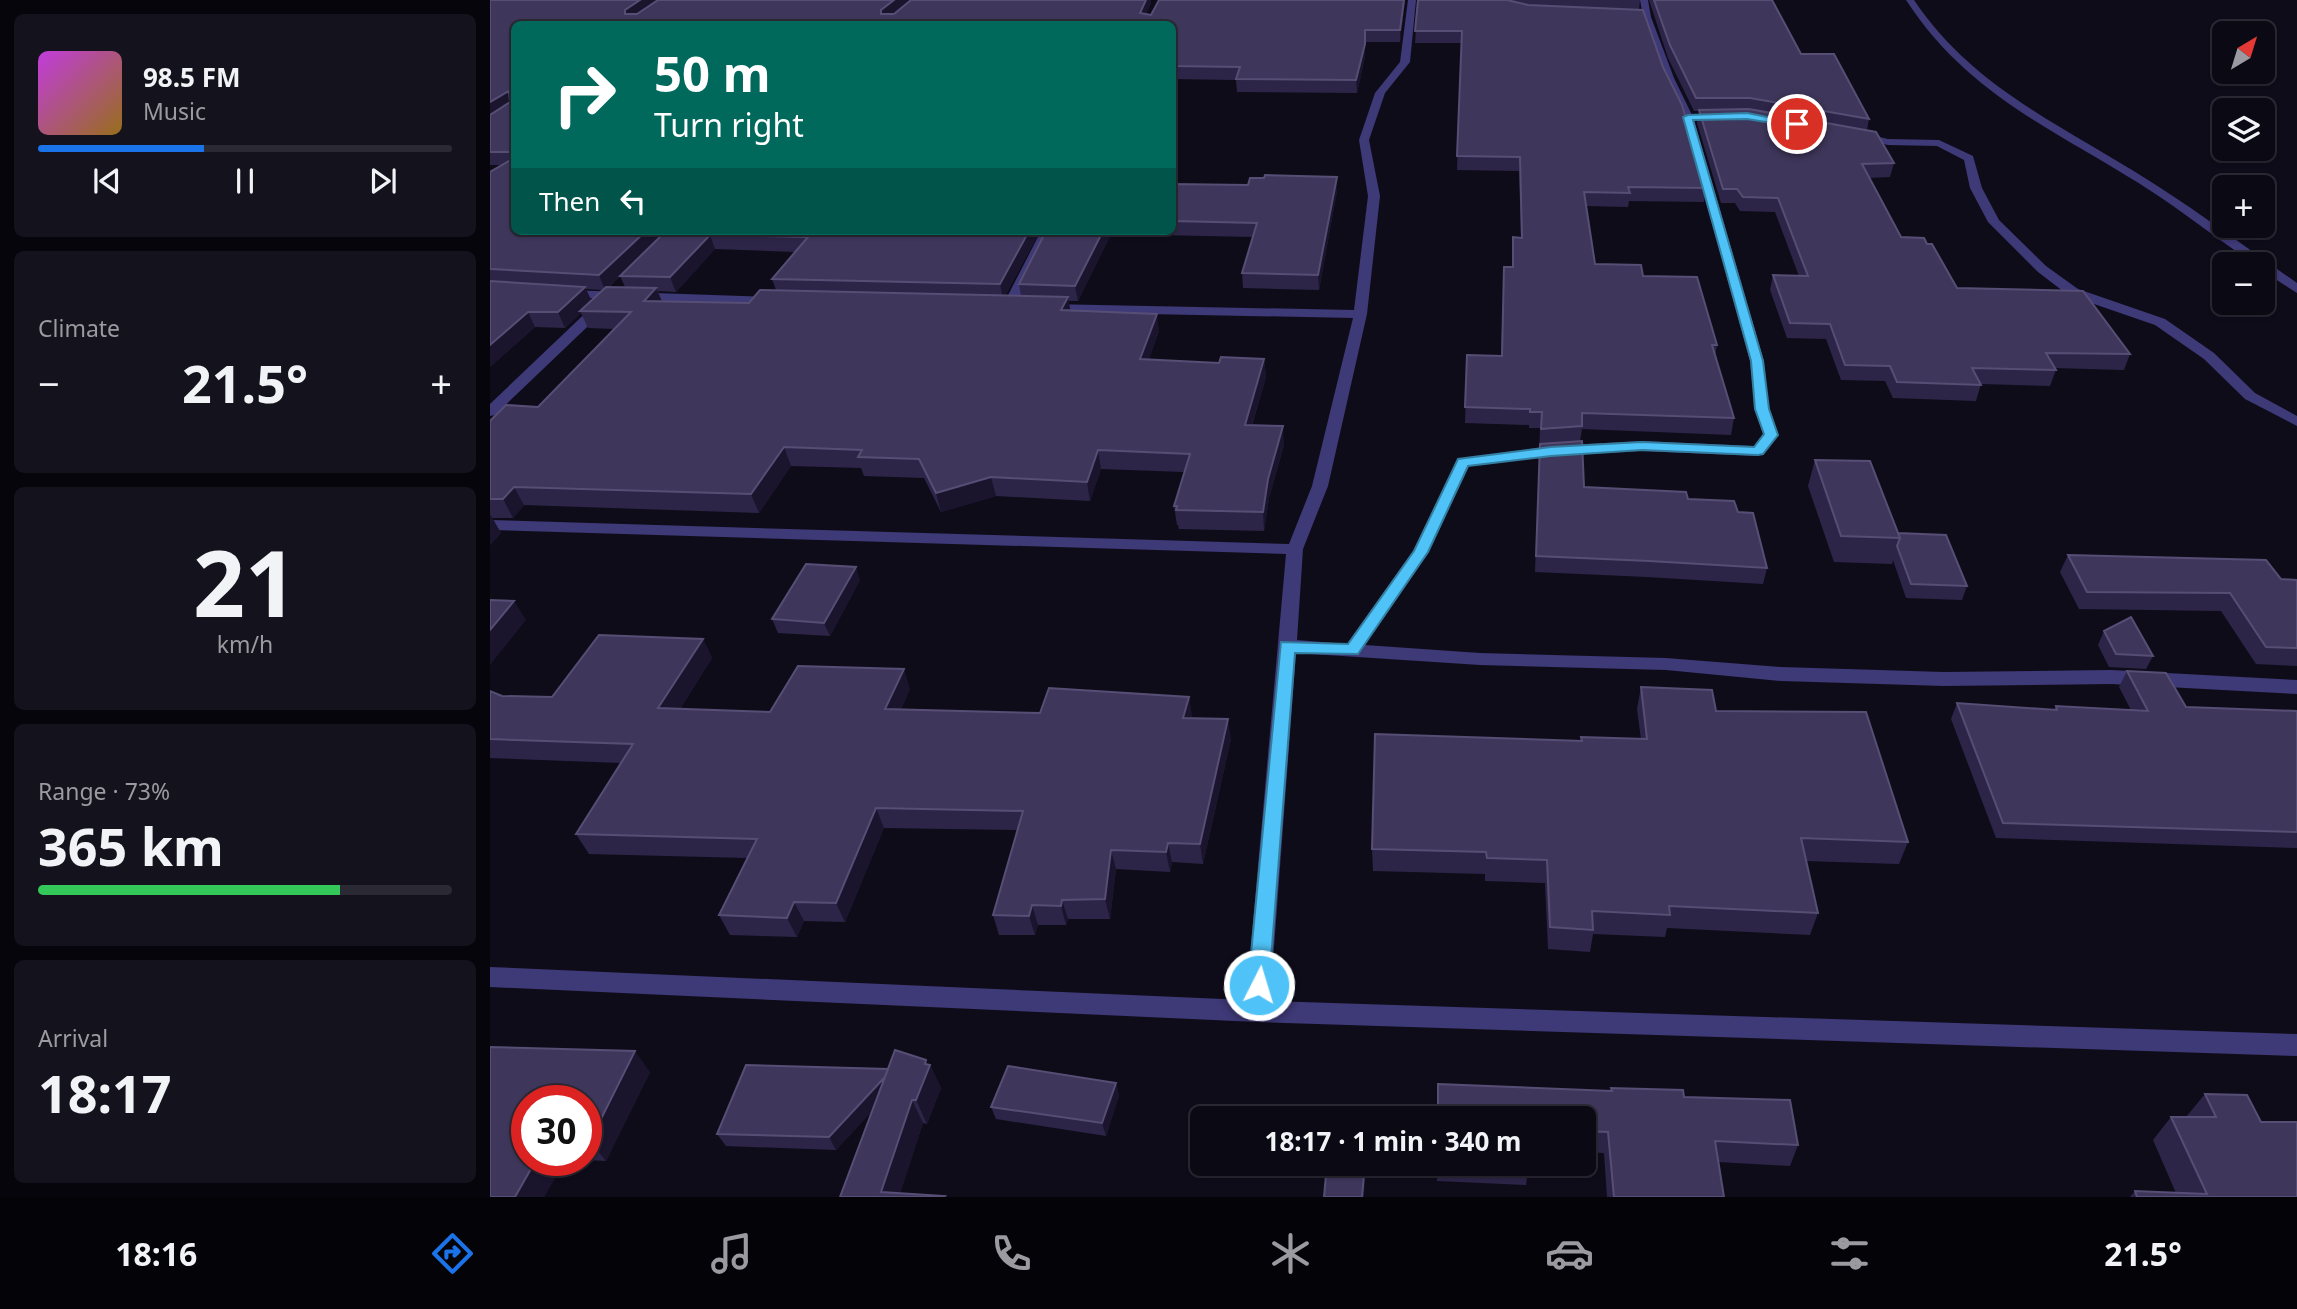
<!DOCTYPE html>
<html lang="en">
<head>
<meta charset="utf-8">
<style>
  body { margin:0; font-family:"Noto Sans",sans-serif; background:#14121d; color:#f1f3f6; height:100vh; display:flex; flex-direction:column; font-size:26px; white-space:nowrap }
  * { box-sizing:border-box; margin:0 }
  p { font-size:23px; color:#9a9aa0 }
  .icon { flex:none; width:38px; height:38px; fill:none; stroke:currentColor; stroke-width:2; stroke-linecap:round; stroke-linejoin:round }
  .map { position:relative; flex:1; overflow:hidden }
  .drawer { display:flex; flex-direction:column; gap:14px; padding:14px; background:#06050b; width:490px }
  .drawer>* { flex:none }
  .banner { position:absolute; left:21px; top:21px; width:665px; height:214px; border-radius:10px; box-shadow:0 2px 5px #0004,0 0 0 2px #2b2a34; background:#00695c; color:#fff; overflow:hidden }
  .needle { width:46px; rotate:38deg }
  .tools { position:absolute; left:1722px; top:21px; display:grid; gap:14px }
  .tools a { display:grid; place-items:center; width:63px; height:63px; border-radius:10px; background:#0b0914; box-shadow:0 2px 5px #0004,0 0 0 2px #2b2a34; font-size:35px }
  .speed { position:absolute; left:21px; top:1085px; display:flex; gap:14px; font-size:35px; font-weight:700; text-align:center }
  .speed>* { display:grid; place-content:center; width:91px; height:91px; border-radius:50%; background:#0b0914; box-shadow:0 2px 5px #0004,0 0 0 2px #2b2a34; line-height:1 }
  .speed .limit { border:10px solid #d22; background:#fff; color:#111 }
  .pin { position:absolute; display:grid; place-items:center; width:60px; height:60px; color:#fff; margin:-30px; border:4px solid #fff; border-radius:50%; box-shadow:0 2px 7px #0007 }
  .me { position:absolute; width:77px; margin:-38px; rotate:5deg; stroke-linejoin:round; filter:drop-shadow(0 0 5px #0008) }
  .turn { display:flex; align-items:center; gap:24px; height:147px; padding:0 28px; font-size:32px }
  .turn .icon { width:91px; height:91px; stroke-width:2.5 }
  .turn b { display:block; font-size:49px; line-height:60px }
  .then { display:flex; align-items:center; height:66px; padding:0 28px; background:#0003; gap:14px; font-size:26px }
  .big { font-size:52px; font-weight:700; line-height:1.1 }
  .drawer .widget { flex:1; display:flex; flex-direction:column; justify-content:center; gap:10px; min-width:0; padding:0 24px; border-radius:10px; background:#14121d }
  .drawer .dial { align-items:center; gap:0 }
  .dial b { font-size:91px; line-height:1 }
  .song { display:flex; align-items:center; gap:21px }
  .cover { width:84px; height:84px; border-radius:10px; background:linear-gradient(135deg,hsl(290 70% 55%),hsl(40 70% 35%)) }
  .played { height:7px; border-radius:4px; background:linear-gradient(90deg,#1a73e8 40%,#2b2a34 40%) }
  .keys { display:flex; justify-content:space-around; direction:ltr }
  .heat { display:flex; justify-content:space-between; align-items:center; font-size:38px; direction:ltr }
  .charge { height:10px; border-radius:5px; background:linear-gradient(90deg,#34c759 73%,#2b2a34 0) }
  .trip { position:absolute; left:700px; top:1106px; width:406px; height:70px; border-radius:10px; background:#0b0914; box-shadow:0 2px 5px #0004,0 0 0 2px #2b2a34; font-weight:700; line-height:70px; text-align:center }
  .menu { display:flex; height:112px; justify-content:space-around; align-items:center; background:#040408; color:#9a9aa0 }
  .menu .icon { width:49px; height:49px }
  .menu .current { color:#1a73e8 }
  .menu b { font-size:32px; color:#f1f3f6 }
  main { display:flex; flex:1; min-height:0 }
  .map>svg:first-child { display:block }
  .lines { fill:none; stroke-linecap:round; stroke-linejoin:round }
  .street { fill:#3e3977; fill-rule:evenodd }
  .wall { fill:#2d2548; fill-rule:evenodd }
  .shaded-wall { fill:#1a142d }
  .building { fill:#3f375b; stroke:#564e74; stroke-width:2 }
  .route { fill:#4fc3f7; stroke:#337fa1; stroke-width:2 }
</style>
</head>
<body>
<main>
<section class="drawer">
<div class="widget">
<div class="song"><i class="cover"></i><div><b>98.5 FM</b><p>Music</p></div></div>
<div class="played"></div>
<div class="keys"><svg class="icon" aria-label="previous" viewBox="0 0 24 24"><path d="M18 5L8 12l10 7zM5 5v14"/></svg><svg class="icon" aria-label="pause" viewBox="0 0 24 24"><path d="M8 5v14M16 5v14"/></svg><svg class="icon" aria-label="next" viewBox="0 0 24 24"><path d="M6 5l10 7-10 7zM19 5v14"/></svg></div>
</div>
<div class="widget"><p>Climate</p>
<div class="heat"><a>−</a><b class="big">21.5°</b><a>+</a></div>
</div>
<div class="widget dial"><b>21</b><p>km/h</p></div>
<div class="widget"><p>Range · 73%</p><b class="big">365 km</b><div class="charge"></div></div>
<div class="widget"><p>Arrival</p><b class="big">18:17</b></div>
</section>
<div class="map">
<svg width="1807" height="1197" viewBox="0 0 1807 1197">
  <rect width="100%" height="100%" fill="#0f0c1a"/>
  <g class="lines">
    <!-- street -->
    <path class="street" d="M918,0h8l-6,62 -25,31 -16,47 11,56 -13,118 -39,172 -25,63 -6,91 50,4 66,-93 45,-92 93,-13 90,-5 113,5 9,-12 -8,-25 -5,-48 -67,-244 -19,-39 -21,-61 -3,-17h8l3,17 23,61 19,39 71,244 5,48 9,25 -15,20 -5,2 -117,-5 -90,5 -82,10 -40,86 -64,93 115,8 186,5 115,9 163,5 167,-2 186,10v14l-186,-10 -167,2 -163,-5 -115,-11 -186,-5 -184,-12 -26,348 1027,33v22l-1040,-34 -767,-35v-20l756,33 40,-446 -796,-24v-10l799,24 23,-58 41,-168 -305,-6 -7,-4 7,-4 306,6 14,-114 -9,-56 16,-47 25,-31z
      M1416,0h8c59,88 148,125 234,180 51,32 100,69 149,103v10l-34,-22v-7h-9c-39,-27 -77,-57 -117,-82 -90,-56 -171,-90 -231,-182z
      M1368,132l30,7 51,1 34,16 9,32 17,32 47,46 32,23 87,30 49,34 41,40 42,23v10l-52,-27 -41,-40 -49,-34 -87,-30 -30,-23 -50,-50 -18,-34 -6,-28 -27,-14 -49,-1 -34,-8 -1,-2z
      M551,231h12l-37,76 -7,4 -5,-1 -2,-3z
      M76,290l209,7 6,4 -6,4 -214,-8v-6z
      M111,302l7,4 -2,3 -111,106 -5,1v-12l106,-101z"/>
  </g>
  <!-- wall -->
  <path class="wall" d="M0,0l403,14 18,-14h240v3l-5,11 5,1 8,-15h246l-5,42h-35v14l-8,37 -120,-1 -1,-12 -64,-1v-55h-658v207h526l-35,65h16l-2,-12 27,-53h126v-47l165,7 -18,99 -76,-2 -1,-15 11,-36 -142,-3 -33,67h-10l2,9 89,21 -10,28 70,4 45,-4 2,18 -14,48 32,20 -15,53 -5,33 -85,-2 -1,-4h-1l-3,-19 10,-34 -83,-3 -11,32 -94,-5 -55,16 -17,-34 -60,-2 -3,-8 -70,-2 -32,47 -235,-8 -11,13h-21l9,15 -11,12v-124l48,-14 76,-78 -26,-1 -7,-15 -16,15 -30,-1 -45,40v-195l12,-7h-12zM225,249l80,3 -23,27 4,11 -27,13 -87,-2 -4,-10 18,1zM130,276l5,11h-16zM96,289l16,1 -11,10z
    M928,0h222l-1,10 67,178 -2,14 -75,-1 -1,6 -42,-1 9,58 48,12 74,69 -2,11 19,62 -3,17 -149,-6 -2,12 4,46 104,12 50,13 29,56 -4,16 -116,-7 -112,-5 5,-144h-11v-3l-64,-2 2,-68 34,1 3,-89h8l1,-30h8l-2,-66 -62,-1 4,-127h-46z
    M1159,0h123l29,54 68,65 -2,11 27,33 -4,14 -21,1 32,59 56,51 173,66 -6,16 -69,-2 1,2 -6,16 -69,-2 -5,17 -83,-3 -8,-17 -44,-1 -15,-41 -39,-1 -17,-48 3,-15 26,1 -24,-64 -35,-1 -5,-8h-14l-24,-80 2,-12h-5l-26,-53z
    M1325,460l83,73 69,53 -5,14 -56,-2 -13,-38 -1,4 -58,-2 -26,-76z
    M1578,555l213,24 16,1v86l-41,-2 -35,-53 -142,-2 -19,-37z
    M370,580l-30,56 -52,-3 -6,-14z
    M1614,631l49,25 -7,13 -37,-2 -11,-22z
    M213,639l9,19 -32,51 90,3 140,-23 -9,20 139,4 149,-16 3,21 39,21 -28,125 -31,-2 -2,10 -54,-3 -6,50h-42l-2,6h-28l-3,10h-36l-6,-20 24,-85 -133,-2 -39,94 -41,-1 -7,16 -67,-2 -11,-20 28,-57 -158,-4 -13,-20 45,-71 -131,-5v-67l12,5 50,1z
    M1637,671l59,36 111,4v137l-301,-10 -45,-119 6,-16 97,7 2,-4 75,4 -12,-23z
    M1151,687l75,24 192,131 -9,22 -93,-3 12,52 -8,22 -143,-7 -2,9 -72,-3 -3,18 -42,-3 -3,-66 -60,-2v-7l-112,-3 -1,-22 209,-108v-4l60,2 -4,-30z
    M0,1047l160,25 -44,89 -20,-1v-59l-59,59h38l-21,37h-54z
    M438,1064l2,1 11,23 -14,36 -4,-1 -23,70 -60,4 33,-87 -37,40 -110,-4 -9,-12 171,-65z
    M626,1083l3,13 -13,40 -110,-17 -5,-12z
    M948,1084l173,7v-3l73,9 114,48 -8,21 -72,-4 6,35h-117l-3,-44 -20,-1v-34h-147z
    M1715,1094l92,103h-167l5,-6 41,2 -23,-53 18,-23h15z
    M947,1164h92l-3,21 -89,-4z"/>
  <!-- shaded-wall -->
  <path class="shaded-wall" d="M150,0h20l-31,22 -4,-8v-4z
    M404,0h16l-26,22 -3,-8v-4z
    M656,0h5v3l-10,21 -1,-11z
    M914,0h1l-5,42v-12z
    M875,44v12l-8,37 -1,-13z
    M19,91l5,12 -24,15v-16z
    M847,177v14l-18,99 -1,-15z
    M156,231h21l-62,59 -6,-15z
    M539,231h11l-37,68 -3,-15z
    M613,231h8v3l-33,67 -3,-15z
    M220,235l5,14 -39,43 -6,-15z
    M95,287l7,15 -12,9 1,2 -16,15 -7,-16z
    M166,288l7,17 -19,-4z
    M578,297l3,17 -10,-4z
    M38,312l7,15 -45,40v-22z
    M667,314l2,17 -16,46 -3,-18z
    M774,359l2,18 -20,66 -1,-18z
    M793,426l1,19 -15,53 -5,33 -1,-19 5,-33z
    M294,447l7,19 -32,47 -8,-19z
    M608,450l3,19 -11,32 -3,-19z
    M501,477l5,19 -55,16 -5,-19z
    M24,487l10,18 -11,13 -10,-19z
    M0,514l11,19 -11,12z
    M366,567l4,13 -30,56 -6,-13z
    M24,601l12,19 -36,45v-35z
    M213,639l9,19 -44,70 -10,-20z
    M414,669l6,20 -18,39 -7,-19z
    M699,697l3,19 -6,21 -3,-19z
    M738,719l3,20 -28,125 -3,-20z
    M386,808l8,20 -39,94 -9,-19z
    M678,843l4,19 -2,10 -4,-20z
    M621,850l5,19 -6,50 -5,-20z
    M572,900l6,19 -2,6 -5,-19z
    M304,902l10,19 -7,16 -10,-19z
    M542,905l6,20 -3,10 -6,-19z
    M145,1051l15,21 -44,89 -16,-20z
    M436,1060l3,7 1,-2 11,23 -14,36 -11,-24z
    M403,1069l6,13 -63,68 -7,-13z
    M626,1083l3,13 -13,40 -4,-13z
    M422,1100l11,23 -24,74 -18,-5z
    M46,1160h29l-21,37h-29z
    M875,1164h1l-2,33h-2z"/>
  <!-- building -->
  <path class="building" d="M0,0h150l-15,10v4h12l21,-14h236l-13,10v4h13l17,-14h235l-6,13 11,2 8,-15h245l-4,30h-35v14l-9,36 -120,-1 4,-12 -68,-1v-42h-658v128h-24v-37l20,-13 -1,-11 -19,11z
    M928,0h89l21,5 115,5 20,57 19,38 24,83 -78,-1 2,6 -46,-1 11,72 46,1 2,11 54,1 20,68h-5l22,73 -152,-5v13l-41,3 1,-17h-12v-3l-65,-2 2,-52 35,1 2,-89h9v-30l9,1 -2,-81 -63,-1 5,-125h-47z
    M1164,0h118l29,54h33l35,65 -119,-21h-54l-26,-53z
    M1259,109l127,23 18,31 -32,1 39,73 23,1 3,6h5l25,44 126,3 47,63 -84,-1 10,17 -84,-2 9,17 -84,-3 -7,-16 -45,-1 -15,-41 -40,-1 -17,-48 35,1 -30,-78 -35,-1 -6,-8h-14l-24,-79z
    M24,158v73h132l-47,44 -109,-6v-97z
    M775,175l72,2 -19,98 -76,-2 15,-50 -85,-2v-37l76,1 2,-7h14z
    M176,231h363l-29,53 -228,-5 36,-42 -98,-2 -40,42 -50,-1z
    M556,231h57l-28,55 -56,-2z
    M0,281l95,6 -27,25h-30l-38,33z
    M116,287l50,1 -12,13 105,2 11,-13 308,7 -7,13 96,4 -17,45 79,4 2,-6 43,2 -19,66 38,1 -15,53 -5,33 -87,-2 1,-4h-3l16,-52 -92,-4 -11,32 -96,-5 -55,16 -17,-34 -61,-2 4,-7 -78,-3 -33,47 -237,-7 -11,12h-13v-78l16,-16 32,2 93,-95 -51,-1z
    M1092,441l2,46 102,5 2,7 46,2 4,11 15,1 14,55 -118,-7 -113,-5 4,-112z
    M1325,460l55,1 30,77 -59,-2z
    M1408,533l48,2 21,51 -56,-2 -14,-38 3,-8z
    M1578,555l198,5 15,19 16,1v68l-31,-1 -36,-54 -143,-1z
    M316,564l50,3 -32,56 -52,-4z
    M0,600l24,1 -24,29z
    M1641,617l22,39 -37,-2 -12,-23z
    M109,635l104,4 -45,69 112,4 28,-46 106,3 -19,40 155,4 9,-25 140,9 -6,21 45,1 -28,125 -32,-1 -2,9 -55,-2 -6,49 -43,1 -1,6 -29,-1 -3,11 -36,-1 30,-104 -147,-3 -40,95 -42,-1 -7,16 -68,-3 38,-76 -181,-5 57,-90 -143,-5v-48l12,5 50,1z
    M1637,671l39,2 20,34 111,4v121l-294,-9 -46,-120 100,7 -1,-4 92,5z
    M1151,687l71,3 4,21 150,1 42,130 -107,-4 17,75 -149,-7 1,9 -78,-4 1,19 -43,-3 -3,-67 -60,-2 -1,-6 -114,-3 3,-115 207,7 -1,-4 66,2z
    M0,1047l145,4 -45,90h-4v-40h-59v59h9l-21,37h-25z
    M405,1050l31,10 -1,4 5,1 -14,35h-4l-31,92 64,4 -1,1h-104z
    M256,1065l142,4 -3,8 -56,60 -112,-3z
    M518,1066l108,17 -14,40 -111,-16z
    M948,1084l174,7 -1,-3 72,2 1,7 106,3 8,45 -83,-4 9,56h-110l-6,-65 -24,-1v-13h-146z
    M1715,1094l42,1 14,27h36v75h-160l-2,-6 72,3 -36,-77h45z
    M837,1164h38l-3,33h-38z"/>
  <!-- route -->
  <path class="route" d="M1257,113l55,11 -5,3 -50,-8 -54,1 70,241 6,48 9,26 -15,19 -5,1 -116,-5 -91,6 -83,10 -40,86 -70,102 -63,-1 -26,332 -3,6 -7,3 -8,-3 -3,-6 33,-343 67,2 66,-93 44,-92 93,-12 91,-5 112,5 10,-13 -9,-25 -4,-48 -68,-244 5,-2z"/>
</svg>
<div class="tools">
<a><svg class="needle" viewBox="-14 -14 28 28"><path d="M0-13l5 13h-10z" fill="#e53935"/><path d="M0 13l5-13h-10z" fill="#9a9aa0"/></svg></a>
<a><svg class="icon" aria-label="layers" viewBox="0 0 24 24"><path d="M12 4l9 5-9 5-9-5zM3 14l9 5 9-5"/></svg></a>
<a>+</a>
<a>−</a>
</div>
<div class="speed"><div class="limit">30</div></div>
<div class="pin" style="left:1307px;top:124px;background:#d93025"><svg class="icon" aria-label="arrive" viewBox="0 0 24 24"><path d="M6 21V4h12l-3 4 3 4H6"/></svg></div>
<svg class="me" style="left:769px;top:985px" viewBox="-20 -20 40 40"><circle r="17" fill="#4fc3f7" stroke="#fff" stroke-width="3"/><path d="M0-11L8 9 0 5-8 9z" fill="#fff"/></svg>
<div class="trip">18:17 · 1 min · 340 m</div>
<div class="banner">
<div class="turn"><svg class="icon" aria-label="right" viewBox="0 0 24 24"><path d="M7 20v-9h11M14 6l5 5-5 5"/></svg><div><b>50 m</b>Turn right</div></div>
<div class="then">Then<svg class="icon" aria-label="left" viewBox="0 0 24 24"><path d="M17 20v-9H6M10 6l-5 5 5 5"/></svg></div>
</div>
</div>
</main>
<nav class="menu">
<b>18:16</b>
<svg class="icon current" aria-label="directions" viewBox="0 0 24 24"><path d="M12 3l9 9-9 9-9-9zM9 14v-3h6M13 9l2 2-2 2"/></svg>
<svg class="icon" aria-label="music" viewBox="0 0 24 24"><path d="M9 18V5l10-2v13"/><circle cx="6" cy="18" r="3"/><circle cx="16" cy="16" r="3"/></svg>
<svg class="icon" aria-label="phone" viewBox="0 0 24 24"><path d="M5 4h4l2 5-3 2q2 4 5 5l2-3 5 2v4C11 20 4 13 5 4z"/></svg>
<svg class="icon" aria-label="climate" viewBox="0 0 24 24"><path d="M12 3v18M4 7l16 10M4 17L20 7"/></svg>
<svg class="icon" aria-label="car" viewBox="0 0 24 24"><path d="M5 17H2v-5l4-1 3-4h7l3 4 3 1v5h-3M9 17h6M6 11h13"/><circle cx="7" cy="17" r="2"/><circle cx="17" cy="17" r="2"/></svg>
<svg class="icon" aria-label="filters" viewBox="0 0 24 24"><path d="M4 7h16M4 17h16"/><circle cx="9" cy="7" r="2"/><circle cx="15" cy="17" r="2"/></svg>
<b>21.5°</b>
</nav>
</body>
</html>
